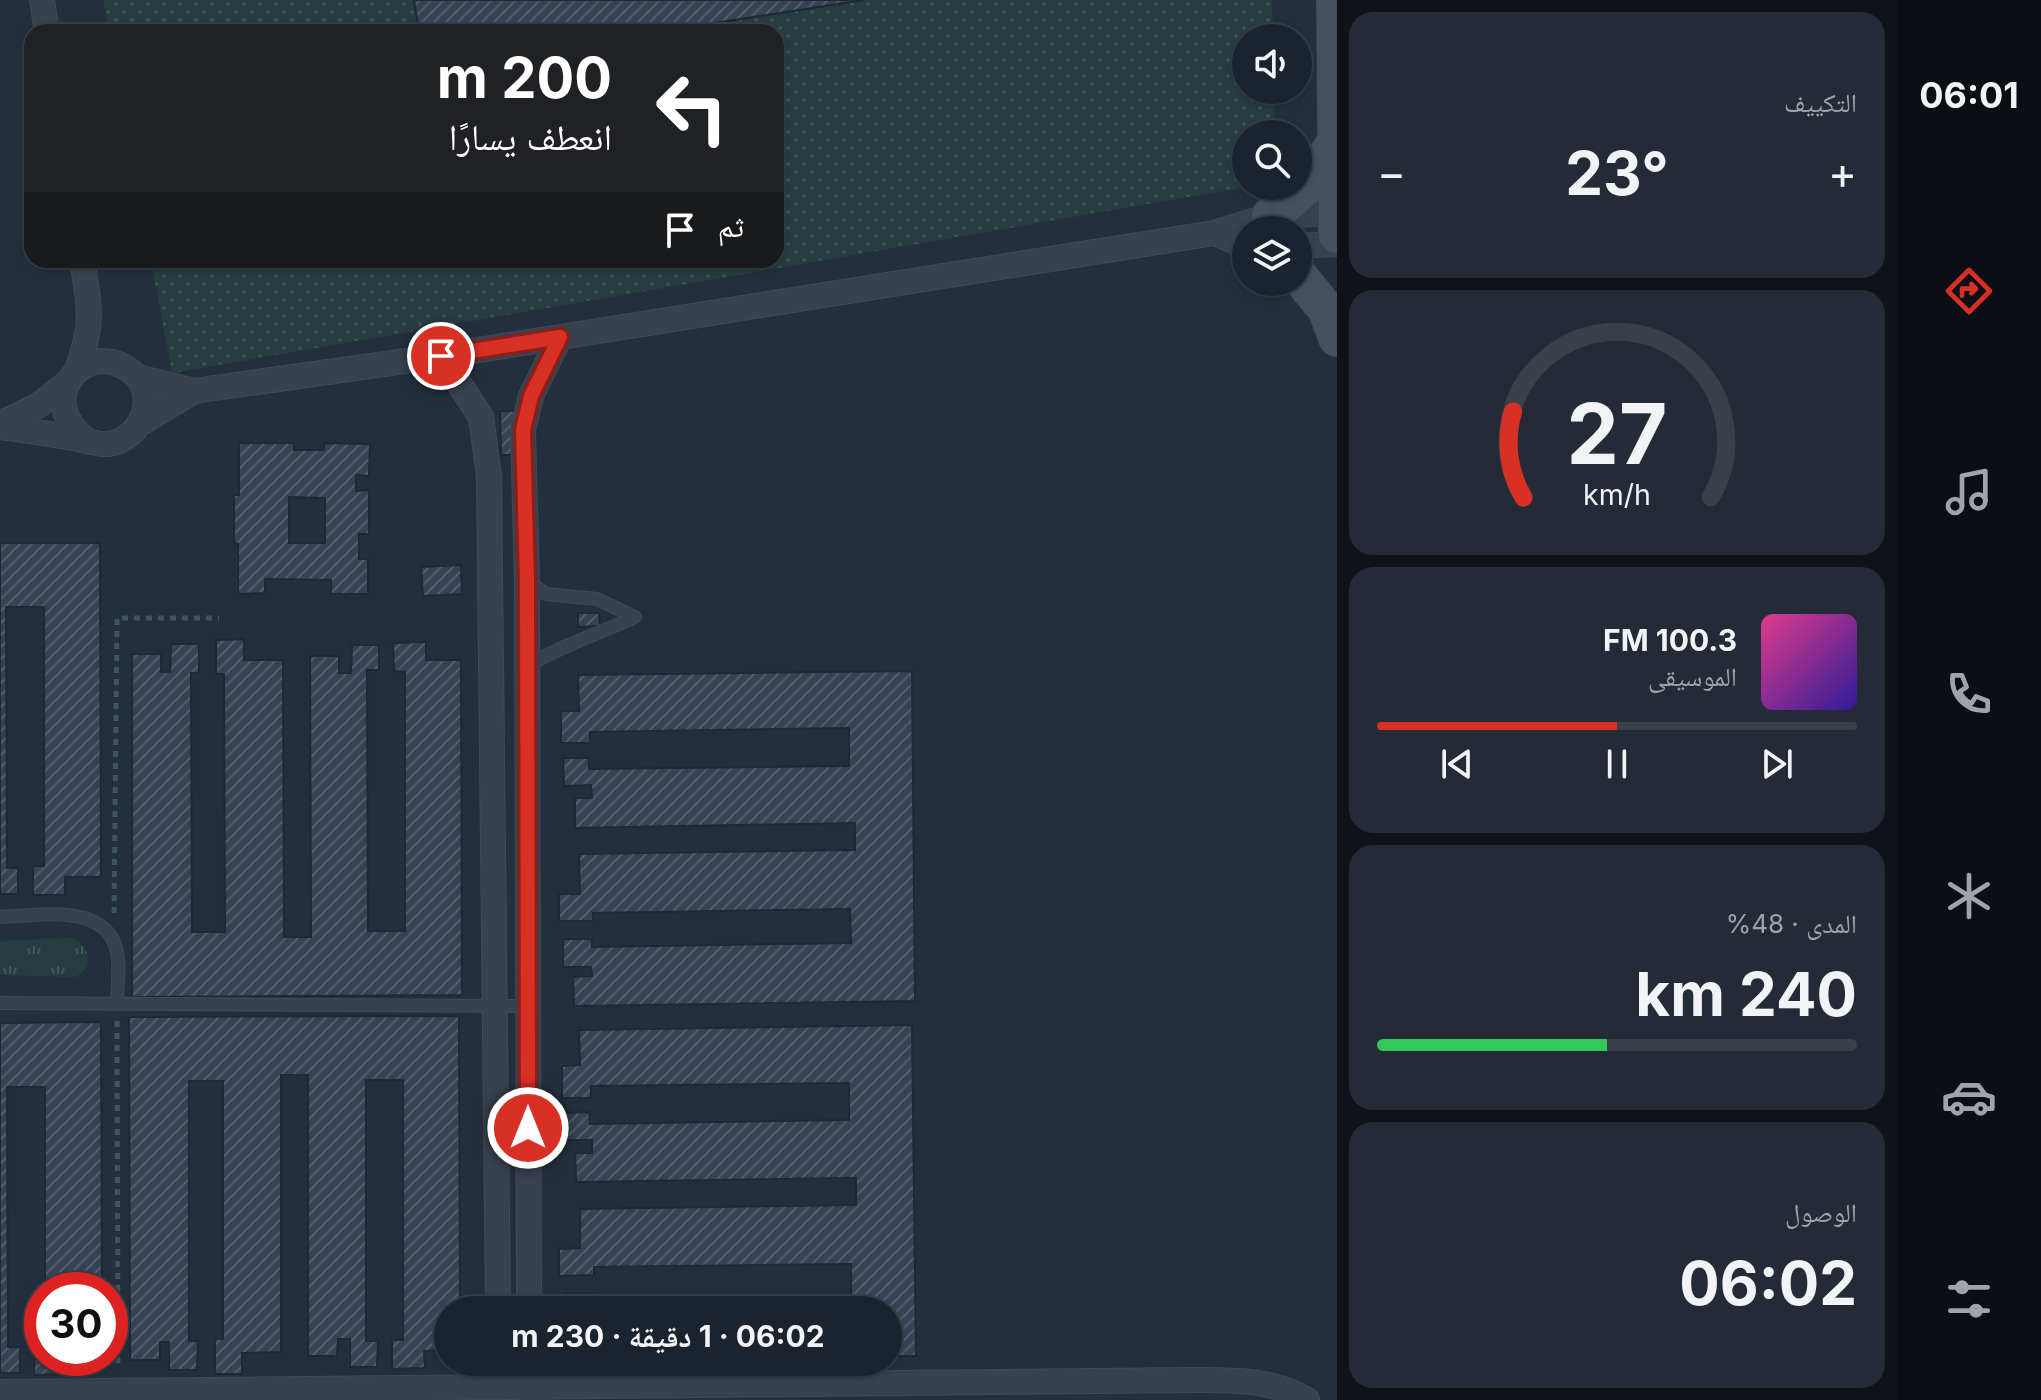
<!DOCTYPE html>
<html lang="ar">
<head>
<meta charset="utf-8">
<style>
  body { margin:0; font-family:Inter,"Noto Naskh Arabic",sans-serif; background:#242b36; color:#f1f3f6; direction:rtl; height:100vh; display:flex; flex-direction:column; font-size:30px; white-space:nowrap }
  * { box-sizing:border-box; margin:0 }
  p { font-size:26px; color:#a0a4aa }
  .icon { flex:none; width:44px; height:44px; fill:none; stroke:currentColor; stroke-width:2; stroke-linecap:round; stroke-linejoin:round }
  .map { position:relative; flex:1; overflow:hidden; direction:ltr }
  .panel { display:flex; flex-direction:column; gap:12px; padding:12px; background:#0f1319; width:560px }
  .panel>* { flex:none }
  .guide { position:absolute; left:24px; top:24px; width:760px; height:244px; border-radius:24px; box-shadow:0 2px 6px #0004,0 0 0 2px #39404a; direction:rtl; background:#202124; color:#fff; overflow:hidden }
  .tools { position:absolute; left:1232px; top:24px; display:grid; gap:16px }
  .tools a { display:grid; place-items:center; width:80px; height:80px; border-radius:50%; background:#1b232e; box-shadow:0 2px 6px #0004,0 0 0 2px #39404a; font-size:40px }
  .speed { position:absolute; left:24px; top:1272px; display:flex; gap:16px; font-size:40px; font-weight:700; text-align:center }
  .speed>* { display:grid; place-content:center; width:104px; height:104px; border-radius:50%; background:#1b232e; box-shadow:0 2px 6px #0004,0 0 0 2px #39404a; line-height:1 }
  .speed .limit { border:12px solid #d22; background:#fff; color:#111 }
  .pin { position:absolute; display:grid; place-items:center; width:68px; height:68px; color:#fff; margin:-34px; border:4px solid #fff; border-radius:50%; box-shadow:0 2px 8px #0007 }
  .me { position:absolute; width:88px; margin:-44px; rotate:0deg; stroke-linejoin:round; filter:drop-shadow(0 0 6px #0008) }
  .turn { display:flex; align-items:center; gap:28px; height:168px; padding:0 40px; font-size:36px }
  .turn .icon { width:104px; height:104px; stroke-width:2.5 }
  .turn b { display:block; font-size:56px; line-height:68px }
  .then { display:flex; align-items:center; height:76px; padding:0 40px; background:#0003; gap:16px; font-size:30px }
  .big { font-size:60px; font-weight:700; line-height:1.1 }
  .panel .tile { flex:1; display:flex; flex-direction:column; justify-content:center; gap:12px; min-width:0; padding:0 28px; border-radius:24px; background:#242b36 }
  .panel .dial { align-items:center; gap:0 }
  .dial svg { height:208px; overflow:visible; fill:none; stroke:#39404a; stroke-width:7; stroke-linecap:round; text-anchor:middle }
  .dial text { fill:#f1f3f6; stroke:none }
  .song { display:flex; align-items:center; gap:24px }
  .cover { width:96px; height:96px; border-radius:12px; background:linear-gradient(135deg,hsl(330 70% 55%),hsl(250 70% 35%)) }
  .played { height:8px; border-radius:4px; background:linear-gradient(90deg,#d93025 50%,#39404a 50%) }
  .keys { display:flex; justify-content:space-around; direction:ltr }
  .heat { display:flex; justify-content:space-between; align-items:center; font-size:44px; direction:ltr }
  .charge { height:12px; border-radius:6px; background:linear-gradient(90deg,#34c759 48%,#39404a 0) }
  .trip { position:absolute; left:434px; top:1296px; width:468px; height:80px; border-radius:40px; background:#1b232e; box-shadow:0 2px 6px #0004,0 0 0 2px #39404a; font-weight:700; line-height:80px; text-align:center; direction:rtl }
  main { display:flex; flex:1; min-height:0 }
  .dock { display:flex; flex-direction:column; width:144px; justify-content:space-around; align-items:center; background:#0b0e12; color:#a0a4aa }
  .dock .icon { width:56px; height:56px }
  .dock .active { color:#d93025 }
  .dock b { font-size:36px; color:#f1f3f6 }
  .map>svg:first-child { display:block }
  .grass { fill:url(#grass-dots) }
  .park { fill:url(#park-tufts) }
  .building { fill:url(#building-hatch); stroke:#1f2835; stroke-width:2; fill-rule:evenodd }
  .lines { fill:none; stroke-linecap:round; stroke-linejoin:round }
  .lane-casing { stroke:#414a57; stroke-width:14 }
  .street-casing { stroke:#414a57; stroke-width:26 }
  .secondary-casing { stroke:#414a57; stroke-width:38 }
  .path { stroke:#3f5557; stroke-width:5; stroke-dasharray:6 6; stroke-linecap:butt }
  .lane { stroke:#38414e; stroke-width:12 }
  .street { stroke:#38414e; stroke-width:24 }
  .secondary { stroke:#465061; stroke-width:36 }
  .route-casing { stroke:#8d1f18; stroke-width:20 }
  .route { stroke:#d93025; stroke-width:14 }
</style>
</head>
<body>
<main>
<nav class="dock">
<b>06:01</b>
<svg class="icon active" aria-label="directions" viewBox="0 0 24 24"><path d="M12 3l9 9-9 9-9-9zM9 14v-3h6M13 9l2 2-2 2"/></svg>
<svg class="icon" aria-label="music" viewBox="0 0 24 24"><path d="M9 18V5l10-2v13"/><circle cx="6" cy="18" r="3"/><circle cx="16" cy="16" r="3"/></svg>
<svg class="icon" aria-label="phone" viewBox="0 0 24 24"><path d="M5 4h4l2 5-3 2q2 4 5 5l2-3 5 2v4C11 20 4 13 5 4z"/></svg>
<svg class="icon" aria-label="climate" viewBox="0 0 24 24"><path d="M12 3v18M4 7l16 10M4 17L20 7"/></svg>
<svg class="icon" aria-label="car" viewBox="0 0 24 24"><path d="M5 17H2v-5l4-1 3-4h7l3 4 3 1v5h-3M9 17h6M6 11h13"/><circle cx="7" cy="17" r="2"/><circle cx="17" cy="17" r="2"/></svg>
<svg class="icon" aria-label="filters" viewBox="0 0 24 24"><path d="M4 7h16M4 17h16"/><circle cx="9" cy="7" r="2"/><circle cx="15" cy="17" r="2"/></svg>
</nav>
<section class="panel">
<div class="tile"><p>التكييف</p>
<div class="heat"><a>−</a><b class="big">23°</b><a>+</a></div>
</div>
<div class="tile dial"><svg viewBox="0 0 100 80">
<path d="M14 69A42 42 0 1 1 86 69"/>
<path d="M14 69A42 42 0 0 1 10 36" stroke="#d93025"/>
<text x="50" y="56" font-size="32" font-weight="700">27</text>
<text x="50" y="72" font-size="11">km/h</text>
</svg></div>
<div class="tile">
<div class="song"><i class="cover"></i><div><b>100.3 FM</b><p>الموسيقى</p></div></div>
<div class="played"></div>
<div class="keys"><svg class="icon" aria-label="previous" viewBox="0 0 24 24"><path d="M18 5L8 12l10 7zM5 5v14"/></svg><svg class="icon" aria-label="pause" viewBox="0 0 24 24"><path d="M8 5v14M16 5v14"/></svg><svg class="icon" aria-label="next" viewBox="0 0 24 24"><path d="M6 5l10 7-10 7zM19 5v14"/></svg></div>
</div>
<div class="tile"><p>المدى · 48%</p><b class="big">240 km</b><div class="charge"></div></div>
<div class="tile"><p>الوصول</p><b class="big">06:02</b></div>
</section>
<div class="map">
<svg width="1337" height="1400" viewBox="0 0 1337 1400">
  <defs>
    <pattern id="grass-dots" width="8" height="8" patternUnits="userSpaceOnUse" patternTransform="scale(2)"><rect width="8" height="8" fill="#263c3f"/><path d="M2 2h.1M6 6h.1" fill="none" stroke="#435659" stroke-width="1.8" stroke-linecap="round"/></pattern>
    <pattern id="park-tufts" width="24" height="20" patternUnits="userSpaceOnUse" patternTransform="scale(2)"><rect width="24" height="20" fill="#263c3f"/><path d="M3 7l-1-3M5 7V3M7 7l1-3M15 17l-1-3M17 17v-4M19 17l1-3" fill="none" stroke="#435659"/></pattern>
    <pattern id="building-hatch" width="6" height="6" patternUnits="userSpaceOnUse" patternTransform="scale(2)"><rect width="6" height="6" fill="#364354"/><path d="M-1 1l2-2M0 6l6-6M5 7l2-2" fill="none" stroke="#515c6b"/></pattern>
  </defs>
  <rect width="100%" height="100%" fill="#242f3e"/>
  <!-- grass -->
  <path class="grass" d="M103,0h1169l1,38h-27v52h28v44h-28v52h6l-1080,187 -21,-113h625v-228h-667z"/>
  <!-- park -->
  <path class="park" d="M72,938l12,8c7,15 6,23 -9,31l-75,-2v-34z"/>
  <!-- building -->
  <path class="building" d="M414,0h450l-208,32h-237z
    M500,411h18v44h-17z
    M239,443h55v7h30v-7l46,1 -1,32 -13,-1v16l13,-1v44h-10v25h9v35h-37v-14l-66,-1v14l-27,1v-50l-4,-1v-48h5zM289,497l36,1v45h-36z
    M0,543h100l1,334h-36v18h-32v-29h11v-259h-38l1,261h11v26h-18z
    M461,565l1,29 -39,2 -2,-29z
    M578,613h21l1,13 -22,1z
    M244,639v21h39l1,277h27l-1,-281h29v17h12l1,-28h27v25h-12l1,261h37v-259l-11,-1 -1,-28 33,-1v18h35l1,335 -330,2v-343h29v18h9l1,-28h28v29h-8l1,259h33l-1,-258h-8v-34z
    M912,671l3,330 -341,5 -1,-29 19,-1 -1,-9h-28v-28h29v8l259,-4 -1,-34 -257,4v8h-34v-27h21l-1,-40 276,-4v-27l-280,5v-30h17l-1,-13 -27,1 -1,-28h26v11l260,-3v-38l-259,4v11h-29v-32h18l-1,-36z
    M459,1016l1,294h-12v40l-24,1 1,17 -33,1v-29h11v-260h-37v261h12l-1,26h-27v-28h-12l-1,17h-29v-281h-27v277l-39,1v21h-27v-35h8v-258h-34v260h9l-1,29h-28v-28h-9v18h-30l-1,-343z
    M101,1022l1,268h-57v-203h-38l1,260h12v26h-20v-350z
    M912,1025l4,331h-28v-46h-324v-17h29v8l258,-4v-33l-257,3v8l-35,1v-27l21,-1v-39l276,-4v-27l-280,4 -1,-29h17v-13h-28v-27l25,-1 1,12 259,-4v-37l-258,3v12h-29v-32l18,-1 -1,-35z
    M34,1346h8v12h24v16l-32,1z"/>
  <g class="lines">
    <defs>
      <path id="lane" d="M527,581l19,13 51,5 38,18
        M526,667c34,-21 73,-33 109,-50
        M0,917c36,-1 103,-15 116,31 5,17 1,39 1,56
        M0,1003l527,3"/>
      <path id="street" d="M42,0l5,32
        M1214,233l32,13
        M1298,246l39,-2
        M441,356l40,61 8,59 9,834
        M77,370c17,-47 13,-62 5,-110
        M138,377l56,14 247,-35 773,-123 56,-17 67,-3
        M141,423l53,-32
        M0,424l39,-19 28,-22
        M0,427c24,3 49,7 73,11 11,2 25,7 36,6 17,-3 30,-15 35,-31 4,-13 1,-30 -10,-39 -46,-41 -104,26 -46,67
        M529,1310l-2,-729 -4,-151 8,-34 29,-59
        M530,1362v38
        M0,1392l1200,-12c38,0 73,0 107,20"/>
      <path id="secondary" d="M1335,0l2,235
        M1270,216c34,-21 45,-40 65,-74
        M1298,275l28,34 11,29"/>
    </defs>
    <!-- lane casing -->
    <use href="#lane" class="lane-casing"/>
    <!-- street casing -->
    <use href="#street" class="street-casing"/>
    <!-- secondary casing -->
    <use href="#secondary" class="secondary-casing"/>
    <!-- path -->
    <path class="path" d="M114,913l3,-295h102
      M117,1021l1,346"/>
    <!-- lane -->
    <use href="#lane" class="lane"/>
    <!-- street -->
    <use href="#street" class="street"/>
    <!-- secondary -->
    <use href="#secondary" class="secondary"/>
  </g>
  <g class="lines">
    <defs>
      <path id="route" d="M441,356l119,-19 -29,59 -8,34 4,151 1,547"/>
    </defs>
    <!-- route casing -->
    <use href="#route" class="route-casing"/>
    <!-- route -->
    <use href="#route" class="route"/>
  </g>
</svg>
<div class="tools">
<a><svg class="icon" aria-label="sound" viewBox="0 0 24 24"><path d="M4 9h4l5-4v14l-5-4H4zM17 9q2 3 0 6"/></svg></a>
<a><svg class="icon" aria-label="search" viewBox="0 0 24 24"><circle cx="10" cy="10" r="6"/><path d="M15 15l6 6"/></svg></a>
<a><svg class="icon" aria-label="layers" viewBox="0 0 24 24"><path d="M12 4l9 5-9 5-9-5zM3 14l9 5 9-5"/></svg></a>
</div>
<div class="speed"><div class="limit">30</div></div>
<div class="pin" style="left:441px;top:356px;background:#d93025"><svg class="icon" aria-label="arrive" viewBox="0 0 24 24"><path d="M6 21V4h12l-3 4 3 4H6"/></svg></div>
<svg class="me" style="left:528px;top:1128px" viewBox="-20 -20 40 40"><circle r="17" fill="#d93025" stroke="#fff" stroke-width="3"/><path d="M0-11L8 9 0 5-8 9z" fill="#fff"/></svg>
<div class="trip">06:02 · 1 دقيقة · 230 m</div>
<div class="guide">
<div class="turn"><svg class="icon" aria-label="left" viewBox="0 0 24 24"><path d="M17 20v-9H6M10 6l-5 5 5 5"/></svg><div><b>200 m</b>انعطف يسارًا</div></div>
<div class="then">ثم<svg class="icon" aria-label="arrive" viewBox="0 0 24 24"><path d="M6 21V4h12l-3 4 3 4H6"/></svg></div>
</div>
</div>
</main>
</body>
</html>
